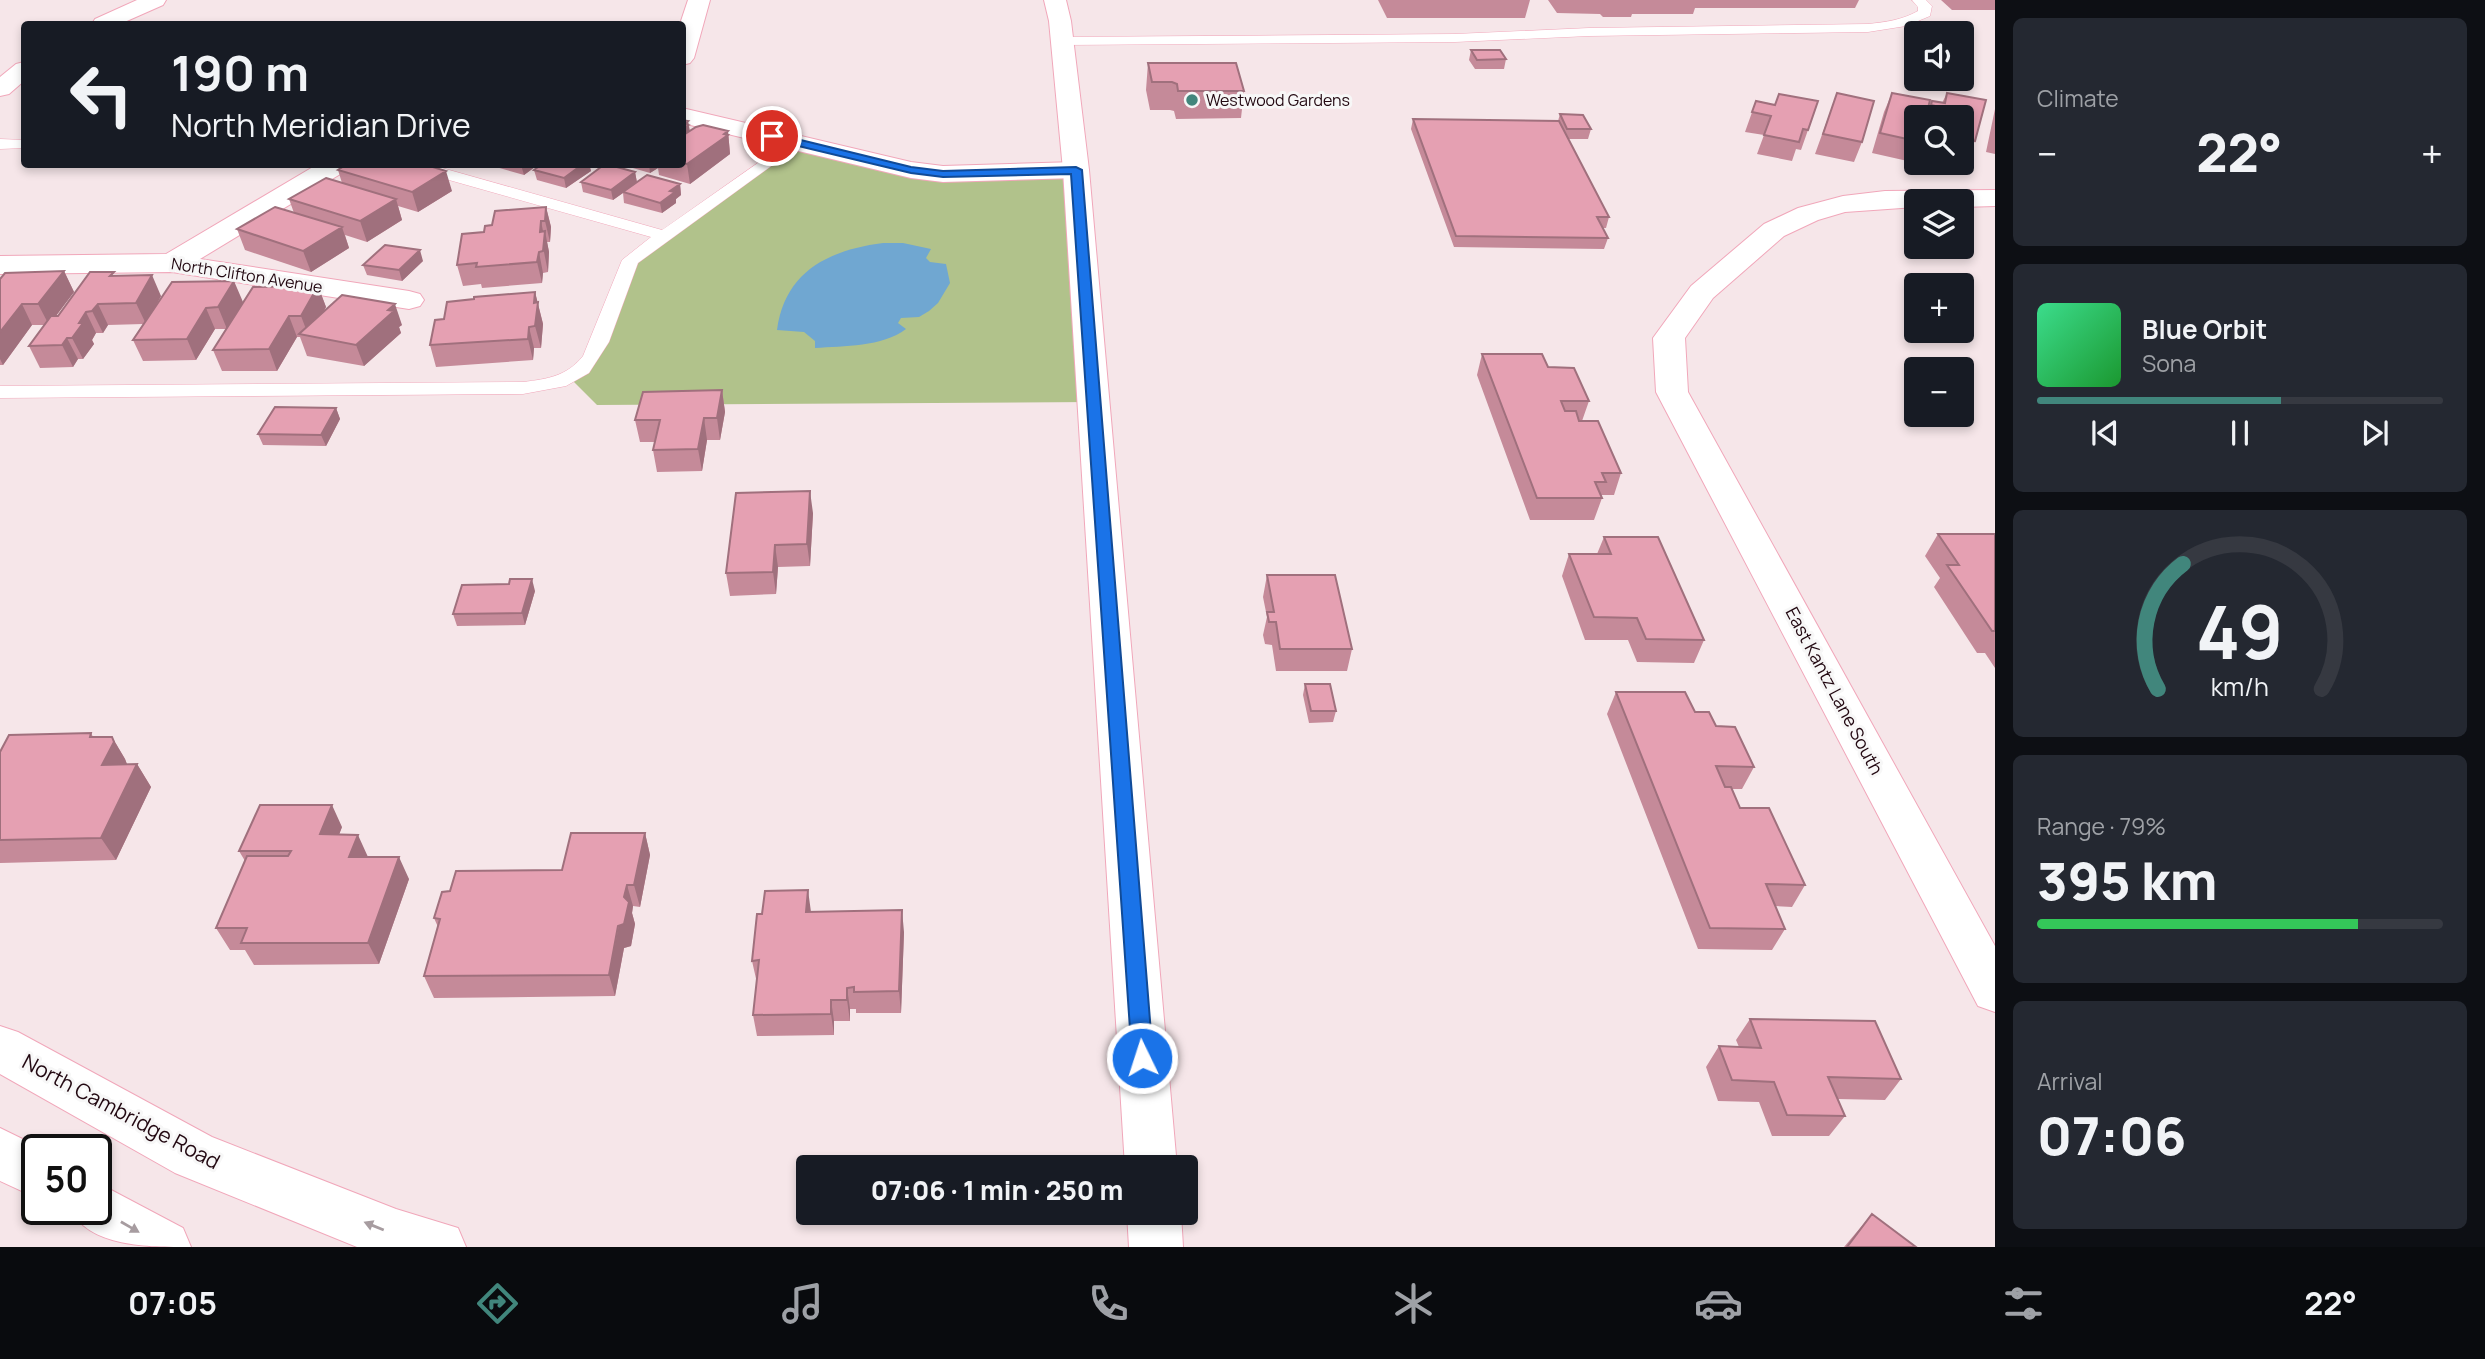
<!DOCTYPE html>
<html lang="en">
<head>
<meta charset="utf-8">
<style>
  body { margin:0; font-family:Manrope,sans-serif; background:#242831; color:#f1f3f6; height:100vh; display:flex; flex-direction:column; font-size:26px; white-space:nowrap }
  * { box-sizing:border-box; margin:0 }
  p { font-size:23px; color:#9ea1a6 }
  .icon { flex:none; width:38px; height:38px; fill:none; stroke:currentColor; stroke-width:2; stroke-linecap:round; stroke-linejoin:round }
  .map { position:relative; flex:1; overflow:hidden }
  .details { display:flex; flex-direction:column; gap:18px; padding:18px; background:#0d0f14; width:490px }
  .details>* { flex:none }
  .top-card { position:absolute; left:21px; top:21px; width:665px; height:147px; border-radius:7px; box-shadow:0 4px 10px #0003; background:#171b24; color:#f1f3f6; overflow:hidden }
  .tools { position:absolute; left:1904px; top:21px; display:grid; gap:14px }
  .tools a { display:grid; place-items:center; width:70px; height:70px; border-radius:7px; background:#171b24; box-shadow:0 4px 10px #0003; font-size:35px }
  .speed { position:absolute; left:21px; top:1134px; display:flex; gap:14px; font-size:35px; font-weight:700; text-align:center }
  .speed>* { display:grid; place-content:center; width:91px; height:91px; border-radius:50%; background:#171b24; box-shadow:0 4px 10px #0003; line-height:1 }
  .speed .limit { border:4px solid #111; border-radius:10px; background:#fff; color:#111 }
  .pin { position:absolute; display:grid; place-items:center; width:60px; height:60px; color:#fff; margin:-30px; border:4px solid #fff; border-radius:50%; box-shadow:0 2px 7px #0007 }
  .me { position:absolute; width:77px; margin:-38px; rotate:356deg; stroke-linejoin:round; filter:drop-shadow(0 0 5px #0008) }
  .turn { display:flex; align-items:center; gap:24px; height:147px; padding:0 35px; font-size:32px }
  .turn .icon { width:91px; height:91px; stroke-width:2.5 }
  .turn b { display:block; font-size:49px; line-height:60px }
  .big { font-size:52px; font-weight:800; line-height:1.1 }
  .details .widget { flex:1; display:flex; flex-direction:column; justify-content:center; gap:10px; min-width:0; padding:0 24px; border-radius:10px; background:#242831 }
  .details .dial { align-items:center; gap:0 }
  .dial svg { height:182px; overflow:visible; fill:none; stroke:#363941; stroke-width:7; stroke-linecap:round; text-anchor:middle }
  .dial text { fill:#f1f3f6; stroke:none }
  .song { display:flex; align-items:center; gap:21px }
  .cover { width:84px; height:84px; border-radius:10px; background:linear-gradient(135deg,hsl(150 70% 55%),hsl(130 70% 35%)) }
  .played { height:7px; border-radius:4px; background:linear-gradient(90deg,#41867c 60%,#363941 60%) }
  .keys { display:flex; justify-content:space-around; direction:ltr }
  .heat { display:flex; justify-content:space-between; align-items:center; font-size:38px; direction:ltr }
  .charge { height:10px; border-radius:5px; background:linear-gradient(90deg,#34c759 79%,#363941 0) }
  .trip { position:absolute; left:796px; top:1155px; width:402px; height:70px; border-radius:7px; background:#171b24; box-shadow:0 4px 10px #0003; font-weight:800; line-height:70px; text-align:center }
  .tabs { display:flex; height:112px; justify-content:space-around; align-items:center; background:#090b0e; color:#9ea1a6 }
  .tabs .icon { width:49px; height:49px }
  .tabs .current { color:#41867c }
  .tabs b { font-size:32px; color:#f1f3f6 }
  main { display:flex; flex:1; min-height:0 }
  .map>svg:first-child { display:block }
  .green { fill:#b1c28b }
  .water { fill:#70a7d1 }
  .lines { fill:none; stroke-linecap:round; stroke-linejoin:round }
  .lane-casing { stroke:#f1a7ba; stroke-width:1 }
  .street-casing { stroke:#f1a7ba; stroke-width:2 }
  .secondary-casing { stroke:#f1a7ba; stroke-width:2 }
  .lane { fill:#fff; fill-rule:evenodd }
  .street { fill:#fff; fill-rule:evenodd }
  .secondary { fill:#fff; fill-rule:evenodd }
  .wall { fill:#c58a99 }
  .shaded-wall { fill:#a0707d }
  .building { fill:#e5a0b2; stroke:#a0707d; stroke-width:2 }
  .oneway { fill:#a79ca0 }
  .route { fill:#1a73e8; stroke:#114b97; stroke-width:2 }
  .poi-dot { fill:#41867c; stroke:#f7f7f7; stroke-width:2.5 }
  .labels { text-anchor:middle; stroke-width:6; stroke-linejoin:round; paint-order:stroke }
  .far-poi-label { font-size:16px; fill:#220811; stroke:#f7f7f7; text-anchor:start }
  .far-street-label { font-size:16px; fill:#220811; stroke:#f7f7f7 }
  .street-label { font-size:18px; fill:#220811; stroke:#f7f7f7 }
  .near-street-label { font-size:21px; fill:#220811; stroke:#f7f7f7 }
</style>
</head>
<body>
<main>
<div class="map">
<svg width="1995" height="1247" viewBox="0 0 1995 1247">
  <rect width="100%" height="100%" fill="#f6e6e9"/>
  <!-- green -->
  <path class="green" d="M795,142l116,28h165l17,232 -496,3 -27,-27 15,-10 46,-108z"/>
  <!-- water -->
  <path class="water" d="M883,243h20l28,6 -5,9 4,4 16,2 4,19 -12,20 -9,8 -10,6 -18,1 -3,5 8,6c-24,18 -62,17 -91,19v-7l-11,-9 -27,-2c8,-59 52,-80 106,-87z"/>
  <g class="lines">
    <defs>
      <path id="lane" d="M1912,0h14l6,6 -2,10 -24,10 -38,6 -279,4 -134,6 -392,3 -7,-4 7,-4 392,-3 134,-6 279,-4c18,-2 34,-4 50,-13v-4z
        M795,137l5,2 3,3 -3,3 -162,118 -29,79 -20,31 -23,13 -43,8 -523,4v-12l523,-4c25,-3 44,-6 60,-26l39,-96 29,-23 -248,-70 -1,-3h26l234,66z
        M0,139l24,1v8l-24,1z"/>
      <path id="street" d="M137,0h29l-3,5 -43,19h-28l3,-5z
        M688,0h22l-16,58 -4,5 -8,2 -2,-41z
        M24,62v19l-15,13 -9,2v-19l16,-13z
        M682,108l229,54 32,4 133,-4 9,2 4,6 -4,6 -9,2 -133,4 -32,-4 -229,-55z
        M318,164h33l-4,6 -147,89 209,32 11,3 4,6 -4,6 -11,3 -237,-37 -172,2v-18l166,-2z
        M1995,190v16l-33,1v-6h-46v6l-71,5 -27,8 -34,16 -71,62 -28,40 3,54 307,554v66l-17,-6 -322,-614 -3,-54 38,-52 73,-62 34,-16 45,-12 42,-5z
        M0,1026l18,6 194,105 184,72 62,19 8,19h-109l-182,-74 -175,-99z
        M0,1128l45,22h-8v48l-37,-17z
        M96,1182l87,46 8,19c-44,0 -101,0 -121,-38h26z"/>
      <path id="secondary" d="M1044,0h22l5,21 18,149 88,997h-52l-62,-997 -14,-149z
        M1127,1213h54l2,34h-54z"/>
    </defs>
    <!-- lane casing -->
    <use href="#lane" class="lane-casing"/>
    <!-- street casing -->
    <use href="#street" class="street-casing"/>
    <!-- secondary casing -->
    <use href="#secondary" class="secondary-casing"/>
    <!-- lane -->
    <use href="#lane" class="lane"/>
    <!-- street -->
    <use href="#street" class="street"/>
    <!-- secondary -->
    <use href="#secondary" class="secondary"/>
  </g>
  <!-- wall -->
  <path class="wall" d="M1378,0h152l-5,18h-138z
    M1548,0h311l-4,8h-160l-2,6h-61l-1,3h-28l-3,-3 -43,-1z
    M1941,0h54v10h-43z
    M1471,50l35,9 -2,10h-29l-6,-9z
    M1148,63l96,28 -3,27 -65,1 -2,-8 -4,-1h-20l-4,-20z
    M1837,93l25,49 -8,20 -39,-8z
    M1892,93l38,7 -2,9 4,-8 10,2 5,-10 39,7 -11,41 -10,19h-3v-43h-46v34l-4,11 -40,-9 12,-41z
    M1756,101l52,29 -7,20 -5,-1 -4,12 -35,-7 7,-19 -19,-3z
    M1995,109v45l-9,-2z
    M1560,114l31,15 -3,10h-20l41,78 -3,11h-4l6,10 -4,11 -150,-2 -43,-118 2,-10 145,2z
    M682,120l6,1 2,10h38l2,23 -40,30 -31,-9 -1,-7 -8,5 -31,-9h63z
    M495,164h44l-15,11 -28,-8z
    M542,164h47l2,7 -25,17 -29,-8 -3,-10z
    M338,170l114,21 -34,21 -20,-6 4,14 -35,22 -22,-7 4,13 -38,24 -66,-22 -8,-21 57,-16 -5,-14 53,-16z
    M635,172l2,10 43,2 1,11 -5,4v4l-14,10 -38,-10 -1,-10 -10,7 -30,-8 -2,-10z
    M546,207l5,20 -1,15h-3l2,10 -1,20 -5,1 -1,10 -60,5 -1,-4 -18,2 -6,-21 27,-33 8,-7z
    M423,261l-21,20 -35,-6 -4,-10z
    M64,271l10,21 -18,24h2l58,-40 45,20 -6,11 88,-5 75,-16 8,21 -3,6 79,12 -3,2 2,6 -37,33 -57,-10 -7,-19h-3l-20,34h-55l-9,-21 13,-21h-11l-19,31 -53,1 -10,-21 10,-16 -35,1 -5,8h-7l-4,7 2,4 -11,15h-5l-5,8 -33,1 -11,-22 15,-21h-12l-29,40h-3v-86z
    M535,292l8,32 -2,24h-7l-1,12 -97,7 -6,-22 14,-26 30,-20z
    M1482,354l66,13 41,34 -7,20 39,52 -7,22h-13l1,3 -8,22h-64l-53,-145z
    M722,390l3,22 -5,28h-13l-5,31 -45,1 -4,-22 2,-8h-15l-5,-22z
    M336,408l4,11 -14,27 -63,-1 -5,-11z
    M813,513l-3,53 -32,1 -2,27 -46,2 -4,-23z
    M1938,534h57v134l-10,-15h-8l-43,-66 6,-9 -15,-22z
    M1604,537l100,103 -10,23 -57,-1 -9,-22h-43l-23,-64 7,-22h28z
    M1267,575l85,74 -5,22h-71l-4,-26 -7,-1 -2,-9 4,-18 -4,-20z
    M535,591l-10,34 -68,1 -4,-12z
    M1305,684l31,27 -3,11 -24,1 -6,-28z
    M1616,692l79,20 21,14 38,41 -12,22h-10l8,19 65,77 -13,22 -17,-1 10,23 -13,21 -74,-1 -91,-235z
    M91,733l2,4h19l13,22 2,6 10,-1 14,23 -35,73 -116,3v-111z
    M342,827l-3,7 29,23 41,22 -30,85 -125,1 -9,-15h-15l-14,-22 29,-67 -6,-10z
    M645,833l5,22 -10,52 -7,-1 -1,7 3,11 -4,22 -7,2 -9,48 -181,2 -10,-22 14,-49 -4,-9 16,-27 112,-21z
    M811,912l93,20 -3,81h-45v-4h-6v12h-16v14l-77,1 -4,-21 4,-32 -5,-22z
    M1750,1019l151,60 -16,21 -48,-1 8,17 -16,20h-57l-13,-34 -41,-1 -12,-34 13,-21 20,1 -3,-7z
    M1872,1214l44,33h-72z"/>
  <!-- shaded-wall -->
  <path class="shaded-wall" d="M688,121l3,20 -9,9v-22l2,-4z
    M728,131l2,23 -40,30 -3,-20z
    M539,164l-15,11 -3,-10z
    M583,164h6l2,7 -25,17 -2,-10z
    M649,164h8l1,4 -8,5z
    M446,171l6,20 -34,21 -6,-20z
    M635,172l2,11 -24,17 -2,-10z
    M680,184l1,11 -5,4v4l-14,10 -2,-10 10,-12z
    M396,199l6,21 -35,22 -7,-21z
    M546,207l5,20 -1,15 -5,-21z
    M541,221l3,15 1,-5 4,21 -1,20 -8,-40z
    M342,227l7,21 -38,24 -8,-21z
    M420,250l3,11 -21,20 -3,-11z
    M539,252l4,21 -1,10 -5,-21z
    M64,271l10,21 -25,33 -11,-21z
    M152,275l9,21 -15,28 -10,-21z
    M234,281l9,21 -16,27 -9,-22z
    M318,286l8,21 -17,30 -8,-21z
    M535,292l8,32 -2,24 -6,-22 -1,-23z
    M22,304l10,21 -29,40 -3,-6v-27z
    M98,304l10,21 -5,8 -11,-22z
    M395,304l7,21 -3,2 2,6 -37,33 -8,-21z
    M206,308l9,21 -19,31 -9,-21z
    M86,312l10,21 -4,7 2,4 -11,15 -11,-21 7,-15z
    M289,316l8,21 -20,34 -8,-22z
    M529,327l5,21 -1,12 -5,-21z
    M67,338l11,21 -5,8 -11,-22z
    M722,390l3,22 -5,28 -3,-22z
    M336,408l4,11 -14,27 -5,-11z
    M704,418l3,22 -5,31 -4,-22z
    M810,491l3,22 -3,53 -3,-22z
    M775,545l3,22 -2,27 -3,-22z
    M532,579l3,12 -10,34 -3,-12z
    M112,737l13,22 2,5 -25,1z
    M137,764l14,23 -35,73 -15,-22z
    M332,805l10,22 -11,29 -11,-22z
    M645,833l5,22 -10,52 -6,-22z
    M358,835l10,22h-19z
    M399,857l10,22 -30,85 -11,-21z
    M627,885l6,21 -1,7 3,11 -4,22 -7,2 -9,48 -6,-21z
    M808,890l3,22h-5z
    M902,910l2,22 -3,81 -2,-22z
    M847,988l3,21v12l-3,-21z
    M831,1000l3,21v14l-3,-21z"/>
  <!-- building -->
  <path class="building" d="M1471,50h29l6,9 -29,1z
    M1148,63h88l8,28h-66l-1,-7 -5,-2h-20z
    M1837,93l37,8 -12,41 -39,-8z
    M1892,93l38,7 -4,17h-10v24l-36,-8z
    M1947,93l39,7 -11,41 -13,-3v-21h-20l2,-9 -13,-3 1,-4 13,2z
    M1779,94l39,7 -10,29 -5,-1 -4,13 -35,-7 7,-19 -19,-4 4,-11 19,4z
    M1560,114l23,1 8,14h-24z
    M1413,119l146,2 50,96h-12l11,21 -152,-2z
    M682,120l6,1 -4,3 4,1 -6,3z
    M703,125l25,6 -4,3 4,1 -41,29 -5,-1v-27l14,-9z
    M347,164h76l23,7 -34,21 -74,-22z
    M542,164h41l-19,14 -30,-8z
    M605,164h1l29,8 -24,18 -30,-8z
    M647,175l33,9 -10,7 5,1 -15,11 -37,-11z
    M326,178l70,21 -36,22 -71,-22z
    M275,207l67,20 -39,24 -66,-22z
    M546,207l-1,14h-4l-1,11 5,-1 -2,20 -4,1 -2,10 -61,5 1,-4 -20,2 5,-31 22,-2 1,-6 7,-1 3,-14z
    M385,245l35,5 -21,20 -36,-5z
    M64,271l-26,33h-16l-22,28v-53l5,-6z
    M90,272h24l-4,4 42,-1 -16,28 -38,1 -6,7 -6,1 -7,11h4l-11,15h-5l-5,7 -33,1 22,-30h7z
    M234,281l-16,26 -12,1 -19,31 -54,1 39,-58z
    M318,286l-17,30h-12l-20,33 -56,1 40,-63z
    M535,292l-1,11 4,-1 -3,24 -6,1 -1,12 -98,6 5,-25 9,-1 3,-17 27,-3v-2z
    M342,295l53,9 -7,6 6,1 -38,34 -57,-11z
    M1482,354h60l6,13 26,1 15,33h-28l4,10h11l3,10h19l23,52h-19l4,9h-11l7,16h-65z
    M722,390l-5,28h-13l-6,31 -45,1 7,-30h-25l8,-28z
    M275,407l61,1 -15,27 -63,-1z
    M810,491l-3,53 -32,1 -2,27 -47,1 10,-80z
    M1938,534h57v97h-3l-45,-66h12z
    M1604,537h54l46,103 -58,-1 -9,-21 -43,-1 -25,-63h42z
    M1267,575h68l17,74h-72l-4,-27h-7l-2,-10h7z
    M510,579h22l-10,34 -69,1 9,-29 47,-1z
    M1305,684h25l6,27h-25z
    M1616,692h69l10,20h14l7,14 19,1 19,40 -38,-1 9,21h6l9,21h29l36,77 -39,-1 19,45 -75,-1z
    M91,733l-1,4h22l2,5 -12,23 35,-1 -36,74 -101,2v-88l9,-17z
    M260,805h72l-12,29 38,1 -9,22h50l-31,86h-127l6,-15h-31l31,-72h41l3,-5h-52z
    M571,833h74l-11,52h-7l-3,12 5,5 -5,22 -6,2 -9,49 -185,1 16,-57 -6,-1 8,-26 8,-1 6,-20 106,-1z
    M808,890l-2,22 96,-2 -3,81 -45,1v-5l-7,1v12h-16v14l-78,1 6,-55 -7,1 5,-47h5l3,-23z
    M1750,1019l125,2 26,58 -73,-2 17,39 -58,-1 -13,-33 -42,-2 -13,-34 42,2z
    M1872,1214l44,33h-69z"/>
  <!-- one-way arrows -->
  <defs><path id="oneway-solid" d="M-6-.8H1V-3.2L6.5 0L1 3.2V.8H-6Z" transform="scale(1.75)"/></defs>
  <g class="oneway">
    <use href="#oneway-solid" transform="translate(374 1226) rotate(-158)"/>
    <use href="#oneway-solid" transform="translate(130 1227) rotate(30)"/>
  </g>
  <!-- route -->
  <path class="route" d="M772,133l139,34 32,4 133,-4 6,3 71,888 -3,6 -8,3 -7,-3 -3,-6 -61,-884 -128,3 -32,-4 -142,-34v-5z"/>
  <!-- markers -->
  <circle class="poi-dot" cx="1192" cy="100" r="7"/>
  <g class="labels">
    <!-- far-poi labels -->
    <g class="far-poi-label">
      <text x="1206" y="106">Westwood Gardens</text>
    </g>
    <!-- far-street labels -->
    <g class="far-street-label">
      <text transform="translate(247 275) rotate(9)" y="6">North Clifton Avenue</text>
    </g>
    <!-- street labels -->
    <g class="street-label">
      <text transform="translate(1834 691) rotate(62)" y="6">East Kantz Lane South</text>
    </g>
    <!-- near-street labels -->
    <g class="near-street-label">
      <text transform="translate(121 1112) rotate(28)" y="7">North Cambridge Road</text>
    </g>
  </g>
</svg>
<div class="tools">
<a><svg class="icon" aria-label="sound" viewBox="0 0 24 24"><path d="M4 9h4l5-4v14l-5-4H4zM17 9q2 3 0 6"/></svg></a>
<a><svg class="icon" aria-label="search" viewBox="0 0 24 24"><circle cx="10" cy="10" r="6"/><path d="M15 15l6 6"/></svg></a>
<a><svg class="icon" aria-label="layers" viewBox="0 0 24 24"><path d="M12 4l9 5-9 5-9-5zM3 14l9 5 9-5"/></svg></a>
<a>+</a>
<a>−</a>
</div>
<div class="speed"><div class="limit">50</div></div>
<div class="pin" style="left:772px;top:136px;background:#d93025"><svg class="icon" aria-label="arrive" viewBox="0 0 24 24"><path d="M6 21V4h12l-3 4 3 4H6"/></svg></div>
<svg class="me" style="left:1142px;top:1058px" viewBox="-20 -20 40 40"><circle r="17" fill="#1a73e8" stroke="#fff" stroke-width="3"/><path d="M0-11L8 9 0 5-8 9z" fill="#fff"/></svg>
<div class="trip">07:06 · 1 min · 250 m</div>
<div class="top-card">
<div class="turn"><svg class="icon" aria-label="left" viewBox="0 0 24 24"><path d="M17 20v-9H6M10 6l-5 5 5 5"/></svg><div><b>190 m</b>North Meridian Drive</div></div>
</div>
</div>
<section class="details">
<div class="widget"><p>Climate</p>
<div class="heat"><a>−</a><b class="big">22°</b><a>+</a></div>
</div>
<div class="widget">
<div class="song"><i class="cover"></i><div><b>Blue Orbit</b><p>Sona</p></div></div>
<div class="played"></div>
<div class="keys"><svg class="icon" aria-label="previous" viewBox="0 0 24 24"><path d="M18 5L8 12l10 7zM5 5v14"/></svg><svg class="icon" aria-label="pause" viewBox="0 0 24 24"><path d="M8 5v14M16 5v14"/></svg><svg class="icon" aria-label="next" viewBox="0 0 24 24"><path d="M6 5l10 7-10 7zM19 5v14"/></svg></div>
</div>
<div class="widget dial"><svg viewBox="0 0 100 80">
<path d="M14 69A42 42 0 1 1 86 69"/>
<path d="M14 69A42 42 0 0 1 25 14" stroke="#41867c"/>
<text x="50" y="56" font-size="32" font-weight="700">49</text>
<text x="50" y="72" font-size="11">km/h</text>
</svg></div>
<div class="widget"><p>Range · 79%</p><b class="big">395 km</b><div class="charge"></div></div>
<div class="widget"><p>Arrival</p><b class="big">07:06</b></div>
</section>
</main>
<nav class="tabs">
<b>07:05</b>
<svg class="icon current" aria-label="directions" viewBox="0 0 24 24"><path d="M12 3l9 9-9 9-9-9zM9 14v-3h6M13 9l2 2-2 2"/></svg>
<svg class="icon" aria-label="music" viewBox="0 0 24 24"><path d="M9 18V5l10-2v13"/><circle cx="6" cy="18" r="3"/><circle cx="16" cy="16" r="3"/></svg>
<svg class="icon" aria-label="phone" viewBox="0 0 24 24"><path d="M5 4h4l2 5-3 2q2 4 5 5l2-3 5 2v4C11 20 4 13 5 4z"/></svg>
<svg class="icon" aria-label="climate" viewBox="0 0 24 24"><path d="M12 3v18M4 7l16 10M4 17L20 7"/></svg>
<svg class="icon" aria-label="car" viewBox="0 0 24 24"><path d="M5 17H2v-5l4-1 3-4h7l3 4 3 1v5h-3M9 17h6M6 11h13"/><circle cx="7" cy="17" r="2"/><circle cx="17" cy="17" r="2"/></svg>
<svg class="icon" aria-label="filters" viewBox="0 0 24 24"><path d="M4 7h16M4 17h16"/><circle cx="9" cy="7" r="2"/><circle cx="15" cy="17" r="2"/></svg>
<b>22°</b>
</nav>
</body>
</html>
